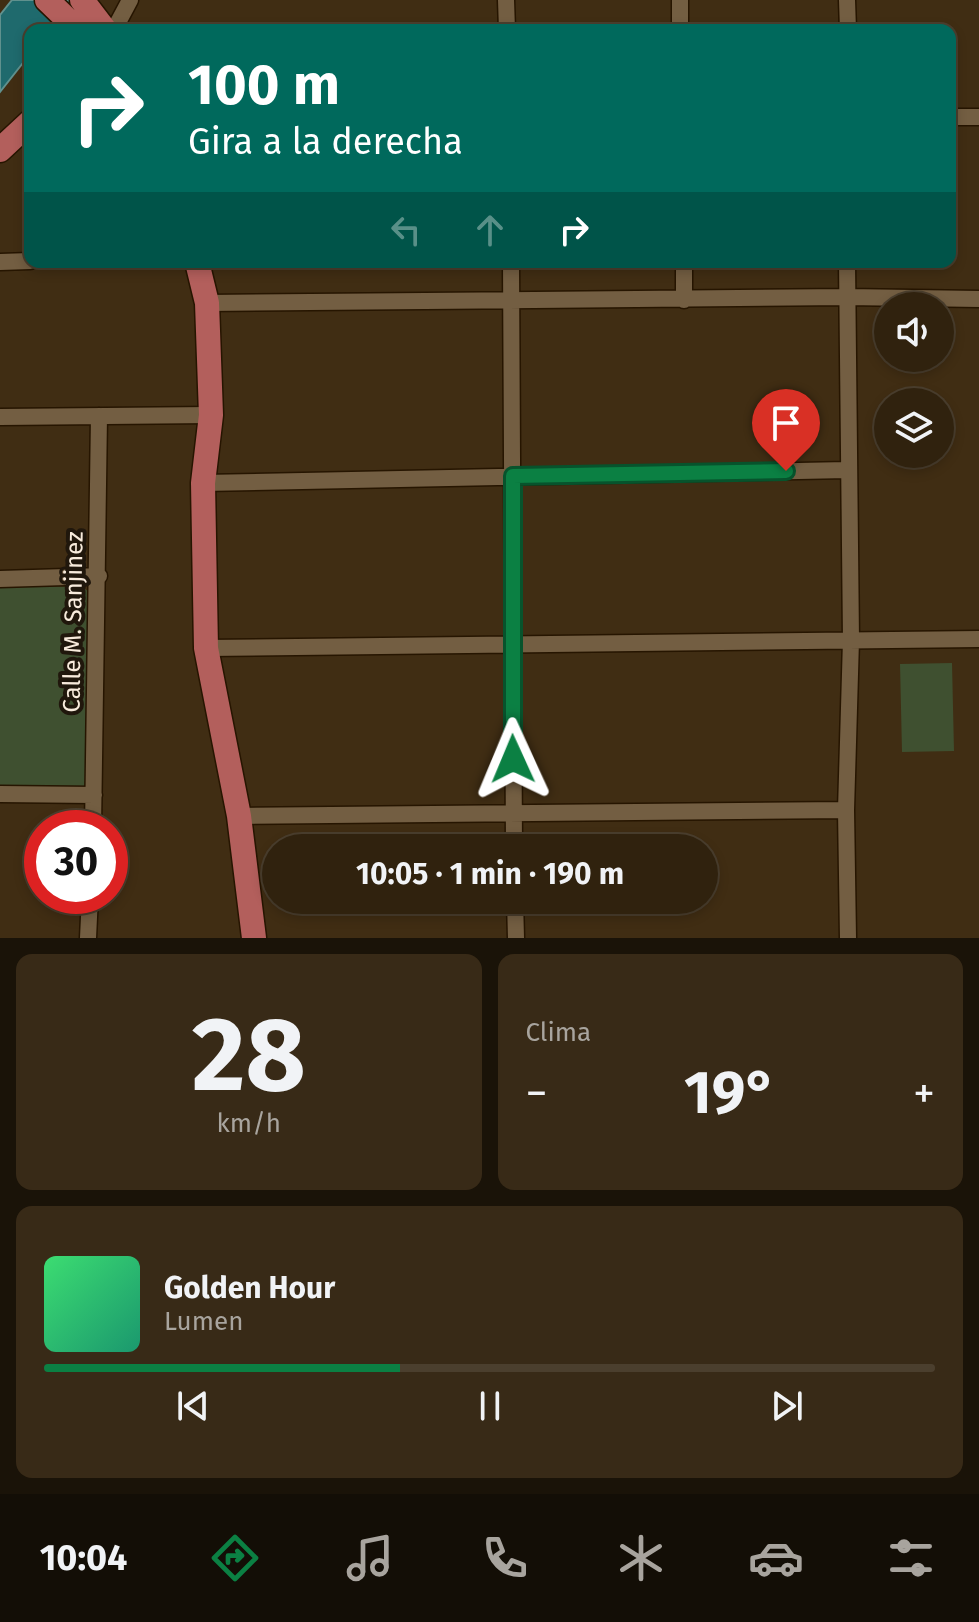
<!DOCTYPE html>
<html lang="es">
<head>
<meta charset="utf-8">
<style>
  body { margin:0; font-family:"Fira Sans",sans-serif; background:#382a17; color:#f1f3f6; height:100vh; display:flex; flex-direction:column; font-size:30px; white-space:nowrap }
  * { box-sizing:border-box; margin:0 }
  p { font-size:26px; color:#a8a49e }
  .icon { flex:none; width:44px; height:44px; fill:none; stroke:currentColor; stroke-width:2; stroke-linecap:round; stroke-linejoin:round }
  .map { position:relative; height:938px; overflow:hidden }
  .details { display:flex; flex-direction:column; gap:16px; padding:16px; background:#1a1308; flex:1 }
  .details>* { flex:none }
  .top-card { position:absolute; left:24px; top:24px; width:932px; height:244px; border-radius:16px; box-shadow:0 4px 12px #0003,0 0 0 2px #4b3f2e; background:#00695c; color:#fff; overflow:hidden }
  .controls { position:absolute; left:874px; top:292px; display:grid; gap:16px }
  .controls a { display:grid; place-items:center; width:80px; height:80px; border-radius:50%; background:#30220e; box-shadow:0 4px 12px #0003,0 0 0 2px #4b3f2e; font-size:40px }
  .speed { position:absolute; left:24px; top:810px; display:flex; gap:16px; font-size:40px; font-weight:700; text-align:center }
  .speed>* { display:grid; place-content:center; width:104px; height:104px; border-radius:50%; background:#30220e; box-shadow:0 4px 12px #0003,0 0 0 2px #4b3f2e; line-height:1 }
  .speed .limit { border:12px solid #d22; background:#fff; color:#111 }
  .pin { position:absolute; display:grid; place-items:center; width:68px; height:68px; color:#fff; margin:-82px -34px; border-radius:50% 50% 50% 0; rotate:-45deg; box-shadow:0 0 8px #0007 }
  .pin .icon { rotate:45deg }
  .me { position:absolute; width:88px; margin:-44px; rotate:359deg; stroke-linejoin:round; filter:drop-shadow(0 0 6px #0008) }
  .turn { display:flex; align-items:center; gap:28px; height:168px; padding:0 32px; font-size:36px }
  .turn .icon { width:104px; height:104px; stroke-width:2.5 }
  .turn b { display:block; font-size:56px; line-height:68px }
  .lanes { display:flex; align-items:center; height:76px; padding:0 32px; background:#0003; justify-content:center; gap:40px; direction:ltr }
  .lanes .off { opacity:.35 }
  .big { font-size:60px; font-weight:700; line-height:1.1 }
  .details .widget { flex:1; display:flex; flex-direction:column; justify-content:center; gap:12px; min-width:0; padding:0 28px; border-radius:16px; background:#382a17 }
  .details .dial { align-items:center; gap:0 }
  .dial b { font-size:104px; line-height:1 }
  .song { display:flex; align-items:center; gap:24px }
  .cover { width:96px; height:96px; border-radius:12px; background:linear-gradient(135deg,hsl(140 70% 55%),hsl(160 70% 35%)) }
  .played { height:8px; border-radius:4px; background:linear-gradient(90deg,#0b8043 40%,#4b3f2e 40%) }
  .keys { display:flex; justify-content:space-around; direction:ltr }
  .heat { display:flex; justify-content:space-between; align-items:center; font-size:44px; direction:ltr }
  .details .tiles { flex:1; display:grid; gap:16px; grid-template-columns:1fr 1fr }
  .widget:last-child { grid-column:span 2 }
  .trip { position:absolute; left:262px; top:834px; width:456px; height:80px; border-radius:40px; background:#30220e; box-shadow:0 4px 12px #0003,0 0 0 2px #4b3f2e; font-weight:700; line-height:80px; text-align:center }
  .menu { display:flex; height:128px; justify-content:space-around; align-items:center; background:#130e06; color:#a8a49e }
  .menu .icon { width:56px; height:56px }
  .menu .current { color:#0b8043 }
  .menu b { font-size:36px; color:#f1f3f6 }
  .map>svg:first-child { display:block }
  .green { fill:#3f5030 }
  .water { fill:#1f6a6d; stroke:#60918e; stroke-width:2 }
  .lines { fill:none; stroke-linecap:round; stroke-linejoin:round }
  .street-casing { stroke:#261500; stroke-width:19 }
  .primary-casing { stroke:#261500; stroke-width:27 }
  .street { stroke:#735e42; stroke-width:16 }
  .primary { stroke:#b35f5c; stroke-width:24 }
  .route-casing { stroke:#07532c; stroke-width:20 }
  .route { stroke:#0b8043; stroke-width:14 }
  .labels { text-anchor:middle; stroke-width:8; stroke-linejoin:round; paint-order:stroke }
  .street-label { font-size:24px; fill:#f8ebdc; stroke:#20170c }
</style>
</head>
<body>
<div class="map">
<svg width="979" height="938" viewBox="0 0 979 938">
  <rect width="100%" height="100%" fill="#402d13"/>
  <!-- green -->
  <path class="green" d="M0,585l81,2 9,5 -2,191 -7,6 -81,-1z
    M952,663l2,88 -52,1 -2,-88z"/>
  <!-- water -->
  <path class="water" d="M12,0h59l-22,30h-19v24l-30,38v-77z"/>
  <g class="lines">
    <defs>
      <path id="street" d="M506,0l1,30
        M680,0v30
        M847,0l1,30
        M114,30l16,-30
        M950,117h29
        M0,262l30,-1
        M511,262l3,586
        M684,262v38
        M847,262l4,378 -5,170 2,128
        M207,303l640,-6 132,2
        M0,417l211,-2
        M203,483l644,-13
        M0,579l99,-3
        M206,648l773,-9
        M0,794l94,1
        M239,816l607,-6
        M93,828l6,-412
        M515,900l1,38
        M88,938l2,-42"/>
      <path id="primary" d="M47,0l31,30
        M82,0l23,30
        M0,150l30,-28
        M197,262l10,41 4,112 -8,68 3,165 33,168 15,122"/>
    </defs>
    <!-- street casing -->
    <use href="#street" class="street-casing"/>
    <!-- primary casing -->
    <use href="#primary" class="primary-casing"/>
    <!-- street -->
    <use href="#street" class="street"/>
    <!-- primary -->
    <use href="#primary" class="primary"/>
  </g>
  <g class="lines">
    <defs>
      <path id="route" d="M513,759v-283l273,-5"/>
    </defs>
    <!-- route casing -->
    <use href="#route" class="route-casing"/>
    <!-- route -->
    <use href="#route" class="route"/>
  </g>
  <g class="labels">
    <!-- street labels -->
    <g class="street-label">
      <text transform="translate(73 622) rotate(-89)" y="8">Calle M. Sanjinez</text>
    </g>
  </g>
</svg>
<div class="controls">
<a><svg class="icon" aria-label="sound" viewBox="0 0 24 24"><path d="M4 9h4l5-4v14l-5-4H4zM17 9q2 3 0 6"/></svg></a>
<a><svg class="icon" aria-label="layers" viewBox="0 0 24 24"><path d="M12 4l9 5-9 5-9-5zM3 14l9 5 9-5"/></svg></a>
</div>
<div class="speed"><div class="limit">30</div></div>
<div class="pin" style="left:786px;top:471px;background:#d93025"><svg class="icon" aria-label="arrive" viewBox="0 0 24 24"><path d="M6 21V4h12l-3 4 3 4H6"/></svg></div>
<svg class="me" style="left:513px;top:759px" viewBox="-20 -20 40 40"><path d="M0-17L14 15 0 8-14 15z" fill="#0b8043" stroke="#fff" stroke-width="4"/></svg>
<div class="trip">10:05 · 1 min · 190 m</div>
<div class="top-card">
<div class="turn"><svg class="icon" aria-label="right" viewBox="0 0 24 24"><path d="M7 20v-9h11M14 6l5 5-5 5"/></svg><div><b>100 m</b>Gira a la derecha</div></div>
<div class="lanes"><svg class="icon off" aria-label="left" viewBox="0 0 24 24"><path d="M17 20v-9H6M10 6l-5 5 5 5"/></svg><svg class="icon off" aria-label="ahead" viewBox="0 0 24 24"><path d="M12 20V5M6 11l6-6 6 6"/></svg><svg class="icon" aria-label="right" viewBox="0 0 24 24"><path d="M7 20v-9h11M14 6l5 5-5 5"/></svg></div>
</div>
</div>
<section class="details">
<div class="tiles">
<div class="widget dial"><b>28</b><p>km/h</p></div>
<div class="widget"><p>Clima</p>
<div class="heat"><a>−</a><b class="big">19°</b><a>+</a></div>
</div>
<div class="widget">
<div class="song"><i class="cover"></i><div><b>Golden Hour</b><p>Lumen</p></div></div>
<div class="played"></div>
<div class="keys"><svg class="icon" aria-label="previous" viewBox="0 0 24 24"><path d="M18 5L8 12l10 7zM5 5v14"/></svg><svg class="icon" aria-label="pause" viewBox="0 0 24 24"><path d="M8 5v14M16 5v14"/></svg><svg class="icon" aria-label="next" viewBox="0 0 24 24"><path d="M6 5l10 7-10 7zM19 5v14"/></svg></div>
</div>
</div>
</section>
<nav class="menu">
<b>10:04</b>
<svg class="icon current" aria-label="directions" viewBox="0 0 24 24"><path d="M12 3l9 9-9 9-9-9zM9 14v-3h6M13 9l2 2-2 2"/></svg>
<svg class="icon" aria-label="music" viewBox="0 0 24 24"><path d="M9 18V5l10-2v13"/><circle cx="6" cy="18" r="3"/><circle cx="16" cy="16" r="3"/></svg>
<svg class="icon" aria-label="phone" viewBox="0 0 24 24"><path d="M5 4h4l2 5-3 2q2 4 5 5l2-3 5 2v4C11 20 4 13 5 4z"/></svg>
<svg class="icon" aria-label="climate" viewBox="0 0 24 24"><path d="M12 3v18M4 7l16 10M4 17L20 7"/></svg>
<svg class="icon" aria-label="car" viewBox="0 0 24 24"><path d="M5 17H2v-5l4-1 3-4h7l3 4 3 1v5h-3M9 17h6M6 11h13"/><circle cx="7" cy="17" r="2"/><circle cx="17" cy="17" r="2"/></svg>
<svg class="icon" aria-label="filters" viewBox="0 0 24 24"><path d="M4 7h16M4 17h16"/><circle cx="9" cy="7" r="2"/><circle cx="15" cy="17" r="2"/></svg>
</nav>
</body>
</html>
